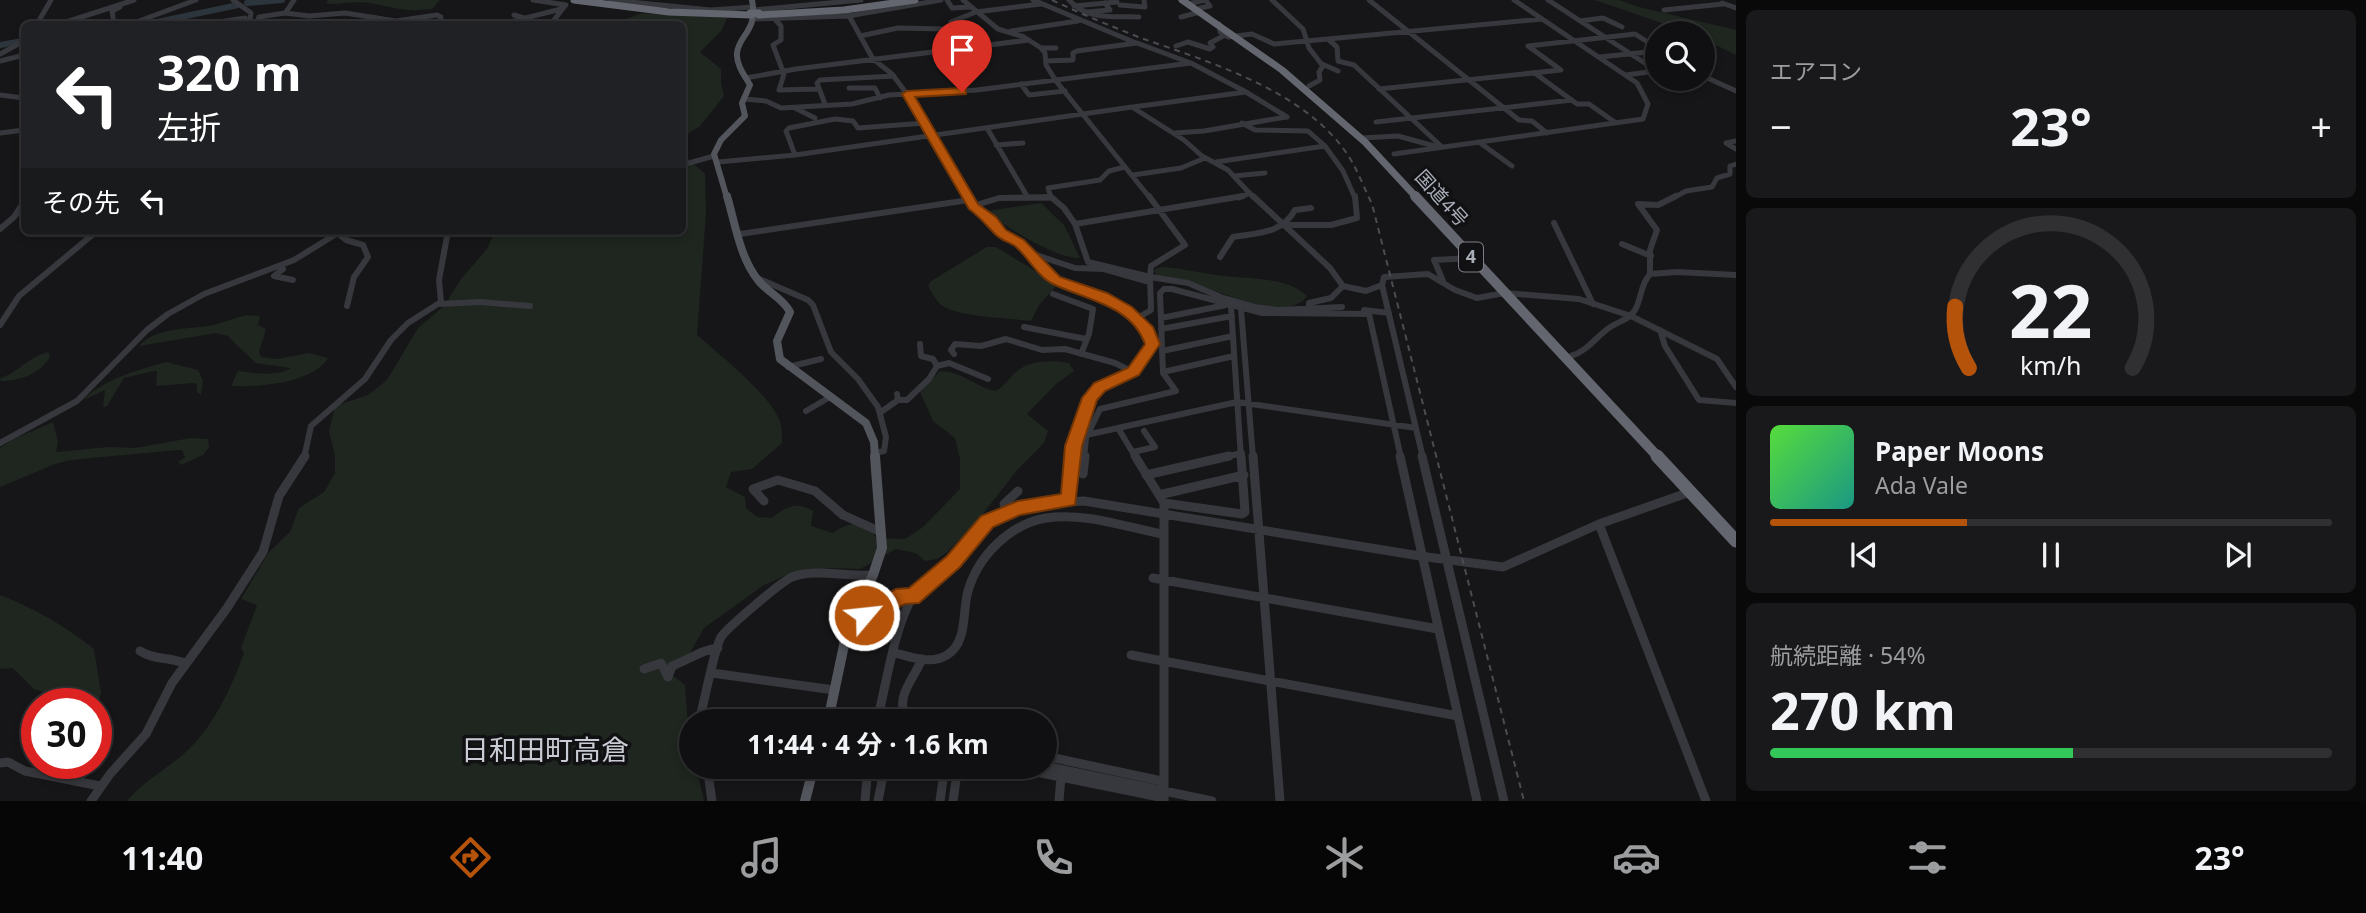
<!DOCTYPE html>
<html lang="ja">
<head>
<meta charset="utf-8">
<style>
  body { margin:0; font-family:"Noto Sans","Noto Sans JP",sans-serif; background:#19191b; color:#f1f3f6; height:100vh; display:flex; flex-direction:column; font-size:26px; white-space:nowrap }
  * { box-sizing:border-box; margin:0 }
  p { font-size:23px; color:#9c9d9f }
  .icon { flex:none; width:38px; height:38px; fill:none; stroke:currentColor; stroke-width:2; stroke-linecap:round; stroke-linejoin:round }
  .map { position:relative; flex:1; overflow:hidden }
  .sheet { display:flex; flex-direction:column; gap:10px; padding:10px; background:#09090a; width:630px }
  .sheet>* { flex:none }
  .banner { position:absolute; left:21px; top:21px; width:665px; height:214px; border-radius:10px; box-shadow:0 4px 10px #0003,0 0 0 2px #303032; background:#202124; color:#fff; overflow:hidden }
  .fabs { position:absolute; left:1645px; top:21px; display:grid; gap:14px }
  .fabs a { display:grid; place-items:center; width:70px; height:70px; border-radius:50%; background:#101012; box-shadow:0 4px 10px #0003,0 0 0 2px #303032; font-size:35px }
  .speed { position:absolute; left:21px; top:688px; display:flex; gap:14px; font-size:35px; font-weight:700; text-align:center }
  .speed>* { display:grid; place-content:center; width:91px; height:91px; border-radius:50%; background:#101012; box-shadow:0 4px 10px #0003,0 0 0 2px #303032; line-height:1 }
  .speed .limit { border:10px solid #d22; background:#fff; color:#111 }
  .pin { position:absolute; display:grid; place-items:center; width:60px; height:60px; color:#fff; margin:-72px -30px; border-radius:50% 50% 50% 0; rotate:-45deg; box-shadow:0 0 7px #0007 }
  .pin .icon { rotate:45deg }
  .me { position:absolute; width:77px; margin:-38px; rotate:62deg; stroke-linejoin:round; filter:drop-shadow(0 0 5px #0008) }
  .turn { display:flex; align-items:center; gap:24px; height:147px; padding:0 21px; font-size:32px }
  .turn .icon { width:91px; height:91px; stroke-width:2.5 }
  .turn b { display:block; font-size:49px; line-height:60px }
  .then { display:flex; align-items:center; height:66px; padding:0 21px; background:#0003; gap:14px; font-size:26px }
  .big { font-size:52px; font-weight:700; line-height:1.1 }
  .sheet .card { flex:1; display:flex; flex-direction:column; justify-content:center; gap:10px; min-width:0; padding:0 24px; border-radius:10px; background:#19191b }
  .sheet .dial { align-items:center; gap:0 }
  .dial svg { height:182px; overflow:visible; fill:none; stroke:#303032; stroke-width:7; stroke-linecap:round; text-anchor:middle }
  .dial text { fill:#f1f3f6; stroke:none }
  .song { display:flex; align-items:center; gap:21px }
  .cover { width:84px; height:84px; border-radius:10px; background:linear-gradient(135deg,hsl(110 70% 55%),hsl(170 70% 35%)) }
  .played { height:7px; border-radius:4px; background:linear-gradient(90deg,#b45309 35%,#303032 35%) }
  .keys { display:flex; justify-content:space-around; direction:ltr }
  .heat { display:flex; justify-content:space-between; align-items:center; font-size:38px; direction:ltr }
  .charge { height:10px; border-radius:5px; background:linear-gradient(90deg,#34c759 54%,#303032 0) }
  .trip { position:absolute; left:679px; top:709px; width:378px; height:70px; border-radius:35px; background:#101012; box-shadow:0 4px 10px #0003,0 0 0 2px #303032; font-weight:700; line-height:70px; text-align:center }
  .tabs { display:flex; height:112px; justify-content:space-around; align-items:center; background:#060607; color:#9c9d9f }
  .tabs .icon { width:49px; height:49px }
  .tabs .active { color:#b45309 }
  .tabs b { font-size:32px; color:#f1f3f6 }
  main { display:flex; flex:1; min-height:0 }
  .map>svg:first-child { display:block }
  .green { fill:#1e261f }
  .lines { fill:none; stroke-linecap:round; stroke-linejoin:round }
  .river { stroke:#2c353c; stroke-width:6 }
  .minor-far2 { stroke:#37383d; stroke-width:5 }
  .minor-far1 { stroke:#37383d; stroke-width:6 }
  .minor { stroke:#37383d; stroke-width:9 }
  .major-far2 { stroke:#53555c; stroke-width:6 }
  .major-far1 { stroke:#53555c; stroke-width:8 }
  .major { stroke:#53555c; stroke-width:10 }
  .highway-far2 { stroke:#63666e; stroke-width:7 }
  .highway-far1 { stroke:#63666e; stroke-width:10 }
  .highway { stroke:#63666e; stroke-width:13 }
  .rail { stroke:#4a4c52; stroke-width:2; stroke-dasharray:6 5; stroke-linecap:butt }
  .minor-bridge { stroke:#37383d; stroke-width:9 }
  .highway-bridge { stroke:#63666e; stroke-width:7 }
  .route { fill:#b45309; stroke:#753606; stroke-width:2 }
  .labels { text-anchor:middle; stroke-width:7; stroke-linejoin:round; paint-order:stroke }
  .shield { fill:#111113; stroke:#7b7e86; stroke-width:2 }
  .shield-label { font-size:18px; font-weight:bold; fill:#a8adb8 }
  .street-label { font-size:19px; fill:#a8adb8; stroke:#111113 }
  .near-quarter-label { font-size:28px; fill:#c9ccd4; stroke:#111113 }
</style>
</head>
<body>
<main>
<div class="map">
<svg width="1736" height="801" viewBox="0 0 1736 801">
  <rect width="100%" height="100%" fill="#161618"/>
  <!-- green -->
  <path class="green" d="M328,0h112l-8,9c-29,3 -36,-1 -62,-6 -13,-2 -28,1 -40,1l-4,-1z
    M1595,0h24l20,7 97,23v25l-33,-16v-6h-13z
    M643,13l84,5 -5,12 -22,22 21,17v14l3,13 -24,30 -17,11 -1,-113h-71z
    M683,154l22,20 1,39 -9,122c22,19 73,60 83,86 2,7 2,15 2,22l-30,26 -21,3 -5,15 19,10 1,11 11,9 15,1c15,-12 24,-17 41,-7l-2,15 22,7c15,-11 34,-15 43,5l29,1 18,-12 37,-38v-30l-5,-21 -22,-17 -13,-29 20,-21c22,0 36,17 56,20 11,-7 12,-12 20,-19 13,-12 37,-12 53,-9l5,8 -18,13 -29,30 21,17 -4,12 -26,26 -43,55 -29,29 -9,6 -12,2 -9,-8 -20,-4 -36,20 -31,-1 -40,6 -25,11 -60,43 -14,25 -18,22 13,10 6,81 5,1 8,34h-577c18,-22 43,-33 63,-53 25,-25 42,-62 54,-95l-3,-5 16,-43 -16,-6 28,-47 21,-20 9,-24 25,-16 11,-19v-18l-6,-24 6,-25 33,-11 19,-15 31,-52 26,-22 17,-27 26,-30 8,-18h187z
    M1041,203l23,22 16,33c-23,1 -76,-31 -93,-47z
    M987,247h9l59,36 1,3 -17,19 -8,16c-22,-3 -73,-4 -90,-16 -5,-5 -10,-13 -13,-19l3,-5z
    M1165,267c20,2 40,7 59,9 26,3 64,1 83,20 -18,27 -82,-3 -107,-10 -15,-4 -29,-7 -43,-10l-3,-5 2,-3z
    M246,315l14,1 -2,9 8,4 -7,23 2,5 16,2 32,-6 19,5c-16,26 -70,29 -97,28l7,-15c17,2 39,6 53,-3l-35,-5c-9,-9 -19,-17 -28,-27l-12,-3 -77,13c18,-20 50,-16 75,-21 11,-3 21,-7 32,-10z
    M49,352l1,5c-10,17 -30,24 -50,24l1,-3c18,-6 28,-22 48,-26z
    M166,362l32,8 5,11 -2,14 -4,-3v-8l-4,-1 -37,3 1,-15h-3l-30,7 -17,28 -4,1 2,-17 -24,11c28,-24 51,-29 85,-39z
    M53,422l5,20 -2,10 52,-5 27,1 56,-10 17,1 1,8 -6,8 -22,10 -3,-3 7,-5 -3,-7h-4l-108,10 -15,4 -55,23v-39l14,-9z
    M0,595c34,13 65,31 94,54l7,44 -5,17v-6l-27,-1 -1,-3 -34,-11 -21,-21 -13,1z"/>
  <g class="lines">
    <!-- river -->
    <path class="river" d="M247,3l35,-3
      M148,24l90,-19
      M0,45l23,-4"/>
    <!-- minor-far2 -->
    <path class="minor-far2" d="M233,0l18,13 -2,11
      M533,0l33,5
      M610,0l101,10 42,-3
      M947,0l5,8 19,-1
      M963,0l35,29 26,8 17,11 4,5 1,12 10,16 94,117
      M1033,0l103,43
      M1069,0c19,21 44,16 70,17
      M1272,0l31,29 6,19 14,18 -4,6 1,8 -11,6
      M1369,0l150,120 13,1 15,12
      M1548,0l109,71
      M1192,3l13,-3
      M1722,3l14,5
      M1120,5l25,2 -1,-7
      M1074,6l43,-4
      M1200,8l10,-2 -4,-5
      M754,10l107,-10
      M1664,10l59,-6
      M286,12l8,-12
      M1087,12l23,-2 -5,-7
      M848,14l25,45 19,15 15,20 61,104
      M514,15l10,3 3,6
      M773,17l8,9v14l-8,5 11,29 -5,16 40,-1
      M1181,17l19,-5
      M754,19l94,-3 93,-16
      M1580,21l23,-3 19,9
      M37,24l14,-24
      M60,24l74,-24
      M114,24l-2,-13 8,-4
      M131,24l65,-24
      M206,24l39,-6
      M256,24l3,-7 26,-4 24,3 36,-3 51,8 41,-6 4,2 -1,7
      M502,24l59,-15
      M551,24l13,-17
      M1219,24l1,8 8,5 24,-3 22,10 268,-25
      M1011,31l67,-10
      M860,36l38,-8 47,1 6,-5
      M1329,40l8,7 1,14 16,4 88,82
      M1176,46l12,-4 22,7 3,-2 -3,-4 15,-8
      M967,48l-16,-26 25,-10 65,-8
      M1041,48h15
      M0,54l24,-13
      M1600,57l57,-6
      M0,61l24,-6
      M1046,61l27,-1v-7l4,-2 60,-8 51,19
      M1322,64l16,7
      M1703,66h7
      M1536,74l41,30h12l27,19
      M1626,75l30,-4
      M1703,76l33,15
      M746,78l50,-9 233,-29
      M1021,84l8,11 36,-4
      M849,88h26l5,10
      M1379,89l182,-19 -33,-24 107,-12 22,14
      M1246,92l41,25
      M0,95l24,3
      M744,99l22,2 15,7 71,-4 37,-9 88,-5 214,-27 55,29 -113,15
      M825,104l-8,-21 3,-3 74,-4
      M795,108l20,10
      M1376,122l196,-22
      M987,128l40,68
      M0,133l24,-3
      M1175,133l29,-2 82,-14
      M1361,138l37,-2 40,11
      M1736,141l-10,2 10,6
      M1479,142l33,24
      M996,145l27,-2
      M1325,146l18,25 12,27
      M24,151v5
      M1394,154l249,-35 5,-15 -11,-21 -123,-83
      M795,155l-9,-24 3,-3 46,-9 18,2 5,7 67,-5
      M718,162l77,-7 337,-48 52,33 18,16 26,14 26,28
      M1216,162l109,-16 -17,-15 -53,-1 -13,-7
      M682,165l32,-9
      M1133,175l48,-7 24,-10
      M1234,176l31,-3
      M1051,197l-3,-9 52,-8 9,-9 16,-4
      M1021,198h31
      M1239,198l11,-5
      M1673,198l13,-7 26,-4 5,-9 13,-4v-8l6,-2"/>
    <!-- minor-far1 -->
    <path class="minor-far1" d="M1253,196l77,72 13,18 23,5 16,-6 2,-8 44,-3 27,16 22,8 28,-5 74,6 52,17 86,43 19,28
      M968,199l33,34 29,20 20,24 71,29 27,24 5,10c-4,17 -17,34 -34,40 -8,3 -18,4 -24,11 -15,17 -18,45 -22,67
      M973,206l26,-8 52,-1 13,11 11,16 168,-28
      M1554,223l39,81
      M1075,224l13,38 62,15 1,-11 34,-21 -36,-49
      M1285,225h46l26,-7 -2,-22
      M0,229l14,-12 10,-15
      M337,233l9,7 17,5 5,12 -14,20 -7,29
      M740,234l229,-34 -2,-4
      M1622,244l29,12
      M1030,253l45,15 29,1 42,12
      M1220,257l13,-20c24,-4 49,-3 62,-27l16,-2
      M283,269l-9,7 19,4
      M1650,274v-24l7,-20 -19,-26 20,1 18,-9
      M755,277l53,23 5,5 18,47 27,27 20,28 8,30 -2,14 -9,2
      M1443,281l-9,-21 39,-2
      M1382,285l41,173
      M1053,294l40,15 -4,25 -8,20
      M439,304l41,-2 50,4
      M1231,307l10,151
      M1309,308v-5l22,-5 12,-12
      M1241,309l12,149
      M1364,310l25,3
      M1161,318l65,-13
      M1136,319l15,-9 -1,-33 38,6 35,15 32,9 23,3 64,-3
      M0,325l19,-29 78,-65
      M1024,327l62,12
      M1161,329l71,-13
      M1660,330l5,16 34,54 37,3
      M1162,351l71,-15
      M954,354l-3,-4 4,-6 26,2 25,-7 36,11 23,-1 50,14 18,9
      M1571,356c17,-5 26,-21 41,-30 8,-5 18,-7 23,-16 7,-12 5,-25 15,-36l27,-2 59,3
      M937,366l12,-3 39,16
      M788,367l33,-8
      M1163,372l71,-16
      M898,400h9l22,-21 8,-13 -4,-7 -12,-3 -1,-12
      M806,411l24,-14
      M881,412l17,-12 -1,-6
      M1118,428l18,30
      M1086,435l151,-33 179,26
      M0,443l77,-42 70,-71 21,-16 36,-20 90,-34 47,-29
      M1133,452l22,-5 -11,-16
      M304,458l7,-32 54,-47 26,-39 17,-17 33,-21 -2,-22 9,-49
      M1084,458l2,-20 14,-29 76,-18 -13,-18 -3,-80 4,-4h8l90,24 107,1 32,144
      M1221,458l21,-5"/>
    <!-- minor -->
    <path class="minor" d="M1135,456l29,47v298
      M1253,456l27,345
      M1400,456l77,345
      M1422,456l82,345
      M1083,474l2,-18
      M1146,475l83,-19
      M1159,495l85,-20
      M1069,500l5,-44
      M764,501l-11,-12 25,-9 37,11 28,24 38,17
      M1164,503l78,11 3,-2 -4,-56
      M1006,512l-2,-8 14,-13
      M1599,524l107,277
      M1427,557l76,10 96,-43 91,-32
      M1153,578l285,51
      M853,618l44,-20 15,-1
      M140,651c15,10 30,5 46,13
      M895,653c16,4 36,12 52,2 21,-13 15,-43 21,-64 10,-35 42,-67 78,-73 38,-6 79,9 116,16
      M1131,655l327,61
      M644,669l17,-6 7,14 4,-11c17,-6 28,-16 46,-18
      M712,673l122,17
      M699,721c5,-17 15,-72 22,-84 7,-10 60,-55 71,-60 22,-9 57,0 81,-2
      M877,721c9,-35 17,-93 35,-123 9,-17 30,-25 43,-39 11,-11 20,-26 31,-36 22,-18 71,-21 98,-22l336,55
      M907,721c-13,-25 6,-40 15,-62
      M1045,756l117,25
      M0,763l8,-1 17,9 75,15
      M707,766l5,35
      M1007,766l157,32
      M1045,766l167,35
      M91,801l19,-27 36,-40 26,-51 55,-75 36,-56 16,-56 26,-40
      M865,801l3,-35
      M878,801l7,-35
      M940,801l5,-35
      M953,801l5,-35
      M1059,801l2,-24"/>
    <!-- major-far2 -->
    <path class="major-far2" d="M727,198l-13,-44 7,-14 24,-24 -3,-13 8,-18c-5,-9 -14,-20 -13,-32 2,-19 21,-21 15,-53"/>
    <!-- major-far1 -->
    <path class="major-far1" d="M727,196c8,27 13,62 31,84 9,12 25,18 32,32l-13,29 3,18 86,64 8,19 1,16"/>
    <!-- major -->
    <path class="major" d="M828,721l19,-90 26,-56 9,-27 -7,-92
      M805,801l9,-35"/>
    <!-- highway-far2 -->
    <path class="highway-far2" d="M574,0l95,12 82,3
      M1182,0l100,70 83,72 52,56
      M759,15l85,-5 71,-10"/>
    <!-- highway-far1 -->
    <path class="highway-far1" d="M1415,196l244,262"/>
    <!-- highway -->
    <path class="highway" d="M1657,456l79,85"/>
    <!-- rail -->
    <path class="rail" d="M1052,0c29,14 59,26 89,38 71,25 169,54 210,122 8,14 14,30 21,44l152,597"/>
    <!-- minor-bridge -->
    <path class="minor-bridge" d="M1420,556l7,1"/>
    <!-- highway-bridge -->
    <path class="highway-bridge" d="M750,13h9"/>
  </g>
  <!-- route -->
  <path class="route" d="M962,88l4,1v5l-51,3 63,107 18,13 10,13 18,10 36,37 47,16 25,14 21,20 7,17 -21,31 -34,16 -8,9 -15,46 -7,59 -55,10 -27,12 -33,40 -41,36 -14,1 -41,20 -7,-3 -3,-6 3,-6 39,-20 13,-1 38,-32 34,-40 37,-15 43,-7 4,-48 17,-48 12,-15 34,-15 17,-24c-14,-39 -59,-44 -92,-60 -15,-7 -25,-27 -38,-38 -6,-4 -14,-6 -19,-11 -9,-9 -16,-18 -27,-26l-67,-115 5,-3z"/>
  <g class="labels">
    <!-- shield labels -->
    <rect class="shield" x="1459" y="242.5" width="24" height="29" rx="5"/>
    <g class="shield-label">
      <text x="1471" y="263">4</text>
    </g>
    <!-- street labels -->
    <g class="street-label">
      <text transform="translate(1442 198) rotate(48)" y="7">国道4号</text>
    </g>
    <!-- near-quarter labels -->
    <g class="near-quarter-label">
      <text x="545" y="760">日和田町高倉</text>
    </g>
  </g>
</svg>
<div class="fabs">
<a><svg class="icon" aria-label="search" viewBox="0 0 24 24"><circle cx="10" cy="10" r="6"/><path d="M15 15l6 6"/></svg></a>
</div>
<div class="speed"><div class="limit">30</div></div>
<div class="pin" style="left:962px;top:92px;background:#d93025"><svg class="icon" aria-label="arrive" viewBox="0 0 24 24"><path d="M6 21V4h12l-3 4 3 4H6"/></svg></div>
<svg class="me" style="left:864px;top:615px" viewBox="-20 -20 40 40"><circle r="17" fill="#b45309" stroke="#fff" stroke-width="3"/><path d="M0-11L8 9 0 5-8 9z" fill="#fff"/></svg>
<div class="trip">11:44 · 4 分 · 1.6 km</div>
<div class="banner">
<div class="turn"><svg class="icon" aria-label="left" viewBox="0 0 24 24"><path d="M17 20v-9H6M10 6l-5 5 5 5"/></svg><div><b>320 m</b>左折</div></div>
<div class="then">その先<svg class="icon" aria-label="left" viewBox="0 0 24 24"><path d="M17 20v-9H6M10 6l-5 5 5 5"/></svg></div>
</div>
</div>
<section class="sheet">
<div class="card"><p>エアコン</p>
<div class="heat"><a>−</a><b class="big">23°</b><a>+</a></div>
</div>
<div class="card dial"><svg viewBox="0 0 100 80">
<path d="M14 69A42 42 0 1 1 86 69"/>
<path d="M14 69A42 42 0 0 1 8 42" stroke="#b45309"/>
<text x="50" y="56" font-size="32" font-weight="700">22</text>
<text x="50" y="72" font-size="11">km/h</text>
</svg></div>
<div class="card">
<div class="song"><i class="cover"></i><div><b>Paper Moons</b><p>Ada Vale</p></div></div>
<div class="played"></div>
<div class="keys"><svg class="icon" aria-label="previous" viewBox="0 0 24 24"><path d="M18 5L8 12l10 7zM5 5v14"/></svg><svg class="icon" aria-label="pause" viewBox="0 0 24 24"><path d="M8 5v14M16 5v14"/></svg><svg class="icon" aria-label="next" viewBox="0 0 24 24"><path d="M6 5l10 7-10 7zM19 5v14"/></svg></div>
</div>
<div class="card"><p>航続距離 · 54%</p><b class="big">270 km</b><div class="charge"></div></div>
</section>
</main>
<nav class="tabs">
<b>11:40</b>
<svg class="icon active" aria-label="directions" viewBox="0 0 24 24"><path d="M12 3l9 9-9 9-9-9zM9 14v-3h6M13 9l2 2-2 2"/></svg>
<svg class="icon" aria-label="music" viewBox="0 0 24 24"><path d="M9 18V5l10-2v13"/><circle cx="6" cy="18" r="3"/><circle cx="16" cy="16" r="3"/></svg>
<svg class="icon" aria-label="phone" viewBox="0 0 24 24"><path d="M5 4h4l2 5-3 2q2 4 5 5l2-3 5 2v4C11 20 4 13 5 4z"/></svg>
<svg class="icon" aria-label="climate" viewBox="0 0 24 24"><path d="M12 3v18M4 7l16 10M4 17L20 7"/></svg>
<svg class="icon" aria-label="car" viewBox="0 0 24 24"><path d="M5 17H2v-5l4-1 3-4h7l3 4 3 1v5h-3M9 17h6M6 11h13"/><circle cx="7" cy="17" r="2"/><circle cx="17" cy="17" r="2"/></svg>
<svg class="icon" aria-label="filters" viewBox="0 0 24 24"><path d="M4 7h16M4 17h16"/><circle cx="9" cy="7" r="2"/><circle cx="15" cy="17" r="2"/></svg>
<b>23°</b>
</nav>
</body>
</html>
